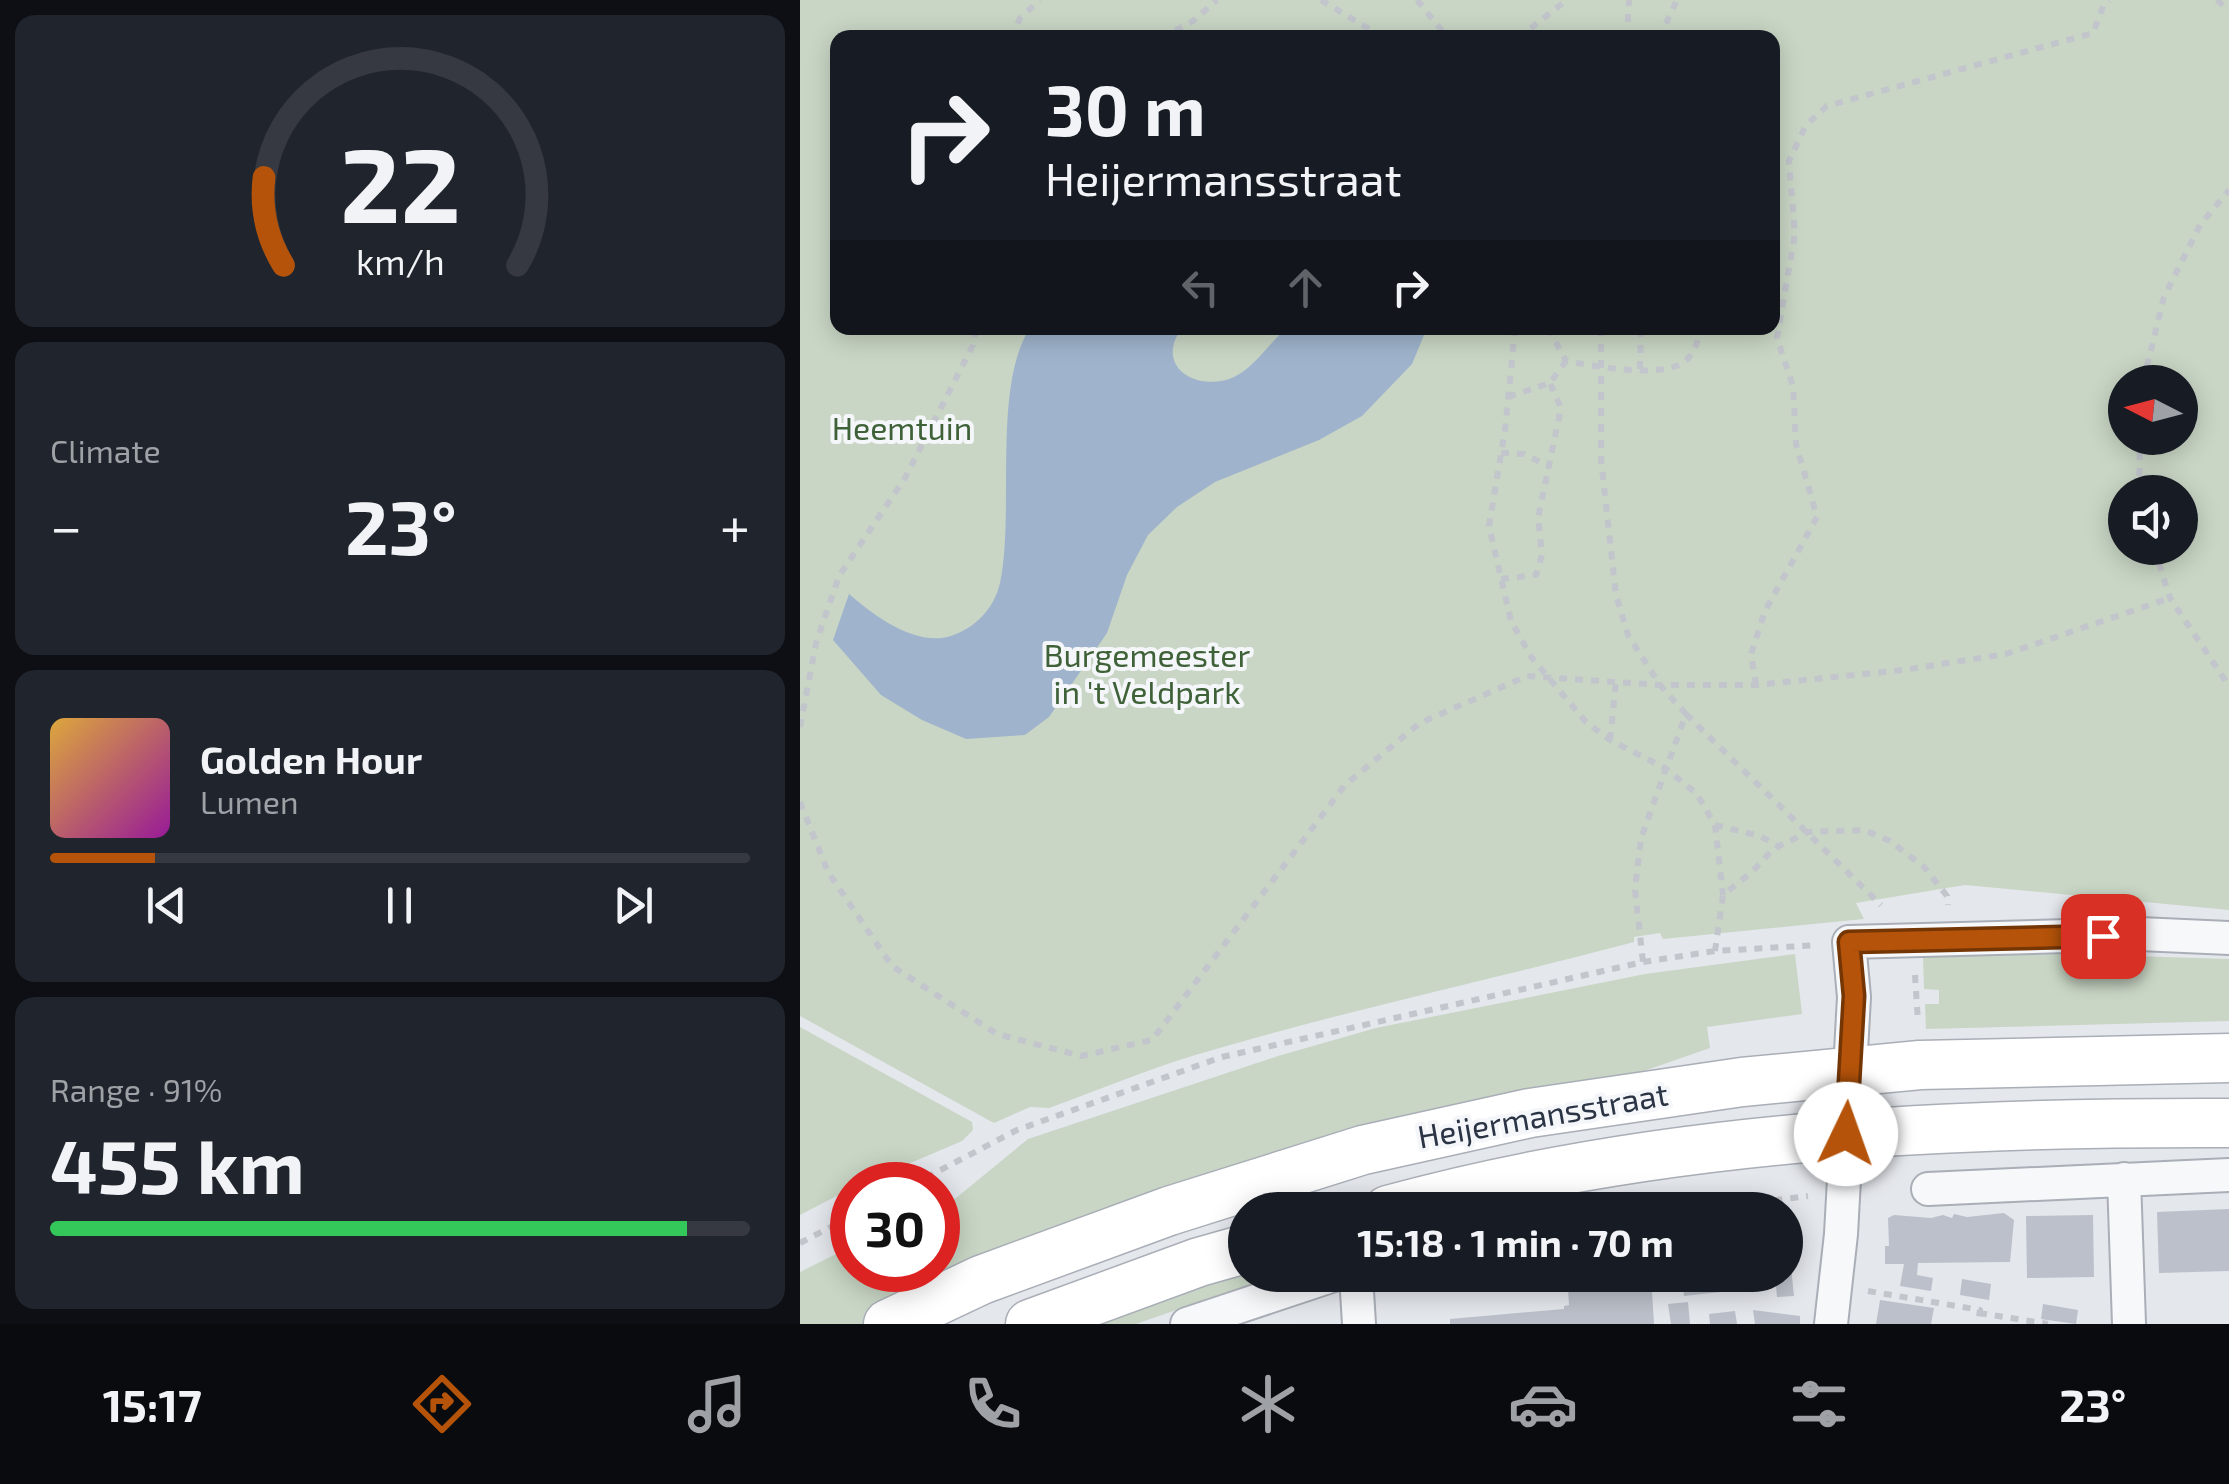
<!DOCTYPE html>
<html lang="en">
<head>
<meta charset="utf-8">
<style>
  body { margin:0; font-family:"Exo 2",sans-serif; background:#20242c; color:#f1f3f6; height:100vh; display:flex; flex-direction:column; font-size:38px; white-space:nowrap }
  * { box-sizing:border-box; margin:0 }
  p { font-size:32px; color:#9ea1a6 }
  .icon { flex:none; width:55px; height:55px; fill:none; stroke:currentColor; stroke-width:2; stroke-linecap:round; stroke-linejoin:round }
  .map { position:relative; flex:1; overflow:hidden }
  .drawer { display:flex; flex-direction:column; gap:15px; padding:15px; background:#0d0f14; width:800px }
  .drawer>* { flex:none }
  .hud { position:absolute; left:30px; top:30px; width:950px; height:305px; border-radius:20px; box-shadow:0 5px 25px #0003; background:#171b24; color:#f1f3f6; overflow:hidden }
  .needle { width:65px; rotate:276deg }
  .controls { position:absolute; left:1308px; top:365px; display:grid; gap:20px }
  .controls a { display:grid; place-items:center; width:90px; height:90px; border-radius:50%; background:#171b24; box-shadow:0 5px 25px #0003; font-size:50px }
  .speed { position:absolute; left:30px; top:1162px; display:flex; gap:20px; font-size:50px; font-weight:700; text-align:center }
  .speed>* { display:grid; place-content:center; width:130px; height:130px; border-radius:50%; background:#171b24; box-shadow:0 5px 25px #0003; line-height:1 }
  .speed .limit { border:15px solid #d22; background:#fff; color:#111 }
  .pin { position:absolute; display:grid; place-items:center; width:85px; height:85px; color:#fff; margin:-42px; border-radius:20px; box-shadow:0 5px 15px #0006 }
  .me { position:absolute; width:110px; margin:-55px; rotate:3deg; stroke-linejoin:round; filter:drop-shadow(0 0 8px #0008) }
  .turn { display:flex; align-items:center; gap:35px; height:210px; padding:0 50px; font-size:45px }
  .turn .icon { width:130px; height:130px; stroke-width:2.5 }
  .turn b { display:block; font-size:70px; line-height:85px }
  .lanes { display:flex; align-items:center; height:95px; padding:0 50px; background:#0003; justify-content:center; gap:50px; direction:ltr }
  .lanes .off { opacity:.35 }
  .big { font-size:75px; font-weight:700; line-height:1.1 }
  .drawer .widget { flex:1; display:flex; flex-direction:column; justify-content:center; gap:15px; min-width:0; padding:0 35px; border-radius:20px; background:#20242c }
  .drawer .dial { align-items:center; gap:0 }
  .dial svg { height:260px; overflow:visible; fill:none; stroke:#363941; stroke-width:7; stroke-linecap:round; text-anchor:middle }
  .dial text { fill:#f1f3f6; stroke:none }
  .song { display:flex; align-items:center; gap:30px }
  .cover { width:120px; height:120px; border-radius:15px; background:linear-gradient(135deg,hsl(40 70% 55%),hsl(300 70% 35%)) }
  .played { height:10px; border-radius:5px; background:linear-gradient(90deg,#b45309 15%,#363941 15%) }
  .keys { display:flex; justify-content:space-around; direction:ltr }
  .heat { display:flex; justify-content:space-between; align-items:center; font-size:55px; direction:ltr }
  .charge { height:15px; border-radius:8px; background:linear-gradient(90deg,#34c759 91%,#363941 0) }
  .trip { position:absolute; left:428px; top:1192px; width:575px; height:100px; border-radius:50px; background:#171b24; box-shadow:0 5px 25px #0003; font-weight:700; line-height:100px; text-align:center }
  .dock { display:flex; height:160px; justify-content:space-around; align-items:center; background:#090b0e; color:#9ea1a6 }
  .dock .icon { width:70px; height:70px }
  .dock .selected { color:#b45309 }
  .dock b { font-size:45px; color:#f1f3f6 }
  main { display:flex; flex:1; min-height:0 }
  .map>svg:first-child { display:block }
  .green { fill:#c9d6c5; fill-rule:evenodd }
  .water { fill:#9fb4cc }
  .building { fill:#bbc0ca }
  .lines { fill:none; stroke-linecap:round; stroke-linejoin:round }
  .street-casing { stroke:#a9aeb7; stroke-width:36 }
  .secondary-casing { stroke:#a9aeb7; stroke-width:51 }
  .path { stroke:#c2c5cb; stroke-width:6; stroke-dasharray:8 8; stroke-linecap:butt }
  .street { stroke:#f7f8fa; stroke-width:32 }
  .secondary { stroke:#fff; stroke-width:48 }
  .route-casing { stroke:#753606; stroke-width:25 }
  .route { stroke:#b45309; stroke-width:18 }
  .labels { text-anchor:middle; stroke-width:8; stroke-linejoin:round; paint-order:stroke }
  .park-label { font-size:32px; fill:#3f6138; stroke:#f4f6f9 }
  .street-label { font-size:32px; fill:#2b3445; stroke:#f4f6f9 }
</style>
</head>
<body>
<main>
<section class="drawer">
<div class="widget dial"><svg viewBox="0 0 100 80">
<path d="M14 69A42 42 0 1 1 86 69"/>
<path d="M14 69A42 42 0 0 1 8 42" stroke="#b45309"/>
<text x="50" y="56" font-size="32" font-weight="700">22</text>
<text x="50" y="72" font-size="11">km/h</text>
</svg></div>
<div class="widget"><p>Climate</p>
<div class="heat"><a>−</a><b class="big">23°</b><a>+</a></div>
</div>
<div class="widget">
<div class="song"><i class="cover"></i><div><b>Golden Hour</b><p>Lumen</p></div></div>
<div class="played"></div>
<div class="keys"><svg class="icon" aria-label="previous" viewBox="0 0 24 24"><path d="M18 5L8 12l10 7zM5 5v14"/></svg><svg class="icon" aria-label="pause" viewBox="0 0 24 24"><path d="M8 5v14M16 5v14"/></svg><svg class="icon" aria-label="next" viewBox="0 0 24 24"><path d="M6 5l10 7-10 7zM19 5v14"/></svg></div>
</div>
<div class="widget"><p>Range · 91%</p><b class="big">455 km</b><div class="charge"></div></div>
</section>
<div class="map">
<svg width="1429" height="1324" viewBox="0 0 1429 1324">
  <rect width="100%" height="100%" fill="#e4e7ec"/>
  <!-- green -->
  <path class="green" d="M0,0h1429v910l-264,-25 -109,18 8,16 -201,20 -3,-6 -26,4v5c-147,39 -296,70 -442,114 -48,15 -96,35 -143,52l-19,-1 -36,16 -194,-107zM38,38h934v290h-934zM1325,382h55v56h-55zM1325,492h55v56h-55z
    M995,954l7,60 -95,13 3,21 -69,24 -65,11 -611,195 -101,46h-64v-52l52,-26v24h86v-65l18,-7 72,-59 250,-83 98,-28 269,-54z
    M1267,954l162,5v62l-303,8 -1,-25h14v-14l-15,-1 -1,-32z
    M0,1027l172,95 1,8 -11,11 -103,44h-7v3l-52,27z
    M445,1270v5h32l-141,49h-57z"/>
  <!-- water -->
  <path class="water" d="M230,328h152c-29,39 16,65 52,49 21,-10 35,-34 53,-49h140l-15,36 -50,52 -43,24 -104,42 -38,25 -29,28 -21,40 -20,58 -58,84 -24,18 -59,4 -44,-19 -41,-25 -48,-55 16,-46c25,22 67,53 102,42 24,-8 43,-27 49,-53 15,-71 -8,-197 30,-255z"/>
  <!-- building -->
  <path class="building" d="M1429,1209v62l-70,2 -2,-61z
    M1204,1213l10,7 -4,42 -92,1 -1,12 16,3 -2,13 -31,-5 4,-22h-19v-18h4l-1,-28 6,-3 37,3 12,-3 9,3 2,-4 13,3z
    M1293,1215l1,62 -67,1 -1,-62z
    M985,1239h3l6,57 -17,1 -1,-11 -92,10 -2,-21h103z
    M767,1275h84l3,49h-204v-5l114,-10v-3l5,-1z
    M1162,1279l29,5 -2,16 -29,-5z
    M1080,1300l54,8 -3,16h-55z
    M888,1302l2,22h-19l-3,-20z
    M1243,1304l35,6 -2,14 -35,-5z
    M953,1310l47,6v8h-45z
    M935,1311l2,13h-27l-1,-10z"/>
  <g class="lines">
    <defs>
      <path id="street" d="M1324,1179l5,145
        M1128,1189l301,-14
        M556,1275l3,49
        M387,1324l147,-49
        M1031,1324l10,-90 13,-237 -5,-55 291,-8 89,4"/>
      <path id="secondary" d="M588,1210c273,-75 559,-88 841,-87
        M88,1324l93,-44 188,-69 194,-61 167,-37 212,-31 178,-17 309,-7
        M230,1324l169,-62 46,-13"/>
    </defs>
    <!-- street casing -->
    <use href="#street" class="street-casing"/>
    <!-- secondary casing -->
    <use href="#secondary" class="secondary-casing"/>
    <!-- path -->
    <path class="path" d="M521,0l63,38
      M617,0l31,38
      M1417,0l12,11
      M211,38l9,-20 20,-18
      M361,38l32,-17 24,-21
      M718,38l49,-38
      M827,38l2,-38
      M859,38l18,-38
      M715,328l-10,102 -16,96 22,95 21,37 54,64 24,18 55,28 32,26 18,31 8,70
      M748,328l18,33c28,5 93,18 118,1 11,-8 14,-22 17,-34
      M801,328v131l15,136 12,40 32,50 26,29 -45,124 -6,52 8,72
      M840,369l1,-41
      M1343,382l21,-85 36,-72 29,-35
      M708,397l42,-14 16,-22
      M701,453l23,1 26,13
      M1339,492l1,-54
      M1354,548l16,50 59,88
      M701,579l35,-4 6,-20 -4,-37 23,-110 -11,-25
      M956,685l-5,-31 14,-43 52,-94 -21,-73 -3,-58 -16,-48 18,-104 -6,-73 17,-36 21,-19 266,-73 11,-29 5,-4
      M886,714l195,191
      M0,727l16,-84 23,-67 66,-98 68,-133 3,-17
      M810,740l6,-58
      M0,802l28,70 64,94 105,68 84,22 71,-16 193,-255 75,-62 107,-47 133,9h96l147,-15 103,-16 164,-56
      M915,825l45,11 18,10
      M915,951l8,-56 30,-24 20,-22 35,-17 56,-2 26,11 34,26 23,29 1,9
      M1115,975l3,47
      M112,1185l105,-55 205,-73 421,-95 72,-11 103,-6
      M895,1210l113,-14
      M0,1243l52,-27
      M1068,1291l112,19 -2,14
      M1179,1313l69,11"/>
    <!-- street -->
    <use href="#street" class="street"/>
    <!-- secondary -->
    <use href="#secondary" class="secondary"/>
  </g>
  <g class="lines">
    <defs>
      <path id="route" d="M1046,1134l8,-138 -5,-54 254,-6"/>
    </defs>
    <!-- route casing -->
    <use href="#route" class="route-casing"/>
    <!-- route -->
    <use href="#route" class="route"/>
  </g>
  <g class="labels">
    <!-- park labels -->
    <g class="park-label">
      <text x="102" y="440">Heemtuin</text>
      <text x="347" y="667">Burgemeester<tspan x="347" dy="37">in 't Veldpark</tspan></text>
    </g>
    <!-- street labels -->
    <g class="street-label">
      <text transform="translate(743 1116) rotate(-10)" y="11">Heijermansstraat</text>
    </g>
  </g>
</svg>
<div class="controls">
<a><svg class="needle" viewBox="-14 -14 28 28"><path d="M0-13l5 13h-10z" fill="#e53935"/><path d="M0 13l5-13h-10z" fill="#9ea1a6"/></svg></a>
<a><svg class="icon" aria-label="sound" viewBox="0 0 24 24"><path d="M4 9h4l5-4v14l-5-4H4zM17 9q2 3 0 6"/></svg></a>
</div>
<div class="speed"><div class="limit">30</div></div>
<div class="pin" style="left:1303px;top:936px;background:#d93025"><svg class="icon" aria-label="arrive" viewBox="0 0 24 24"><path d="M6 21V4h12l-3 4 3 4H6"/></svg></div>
<svg class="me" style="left:1046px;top:1134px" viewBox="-20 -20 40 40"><circle r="19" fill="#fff"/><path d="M0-13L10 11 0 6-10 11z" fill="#b45309"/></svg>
<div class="trip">15:18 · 1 min · 70 m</div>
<div class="hud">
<div class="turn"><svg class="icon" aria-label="right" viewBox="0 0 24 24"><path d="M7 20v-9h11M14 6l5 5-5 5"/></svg><div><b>30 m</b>Heijermansstraat</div></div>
<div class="lanes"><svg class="icon off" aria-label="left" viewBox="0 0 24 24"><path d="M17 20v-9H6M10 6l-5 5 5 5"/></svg><svg class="icon off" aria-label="ahead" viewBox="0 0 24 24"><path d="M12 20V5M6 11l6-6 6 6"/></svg><svg class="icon" aria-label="right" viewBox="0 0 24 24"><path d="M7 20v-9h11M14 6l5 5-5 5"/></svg></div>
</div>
</div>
</main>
<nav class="dock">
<b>15:17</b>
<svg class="icon selected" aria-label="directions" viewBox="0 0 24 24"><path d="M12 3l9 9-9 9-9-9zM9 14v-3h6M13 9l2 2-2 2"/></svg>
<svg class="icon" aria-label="music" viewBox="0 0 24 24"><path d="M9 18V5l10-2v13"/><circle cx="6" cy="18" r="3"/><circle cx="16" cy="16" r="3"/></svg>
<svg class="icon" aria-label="phone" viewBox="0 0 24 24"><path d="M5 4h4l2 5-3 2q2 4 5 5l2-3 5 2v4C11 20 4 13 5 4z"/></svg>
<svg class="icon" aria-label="climate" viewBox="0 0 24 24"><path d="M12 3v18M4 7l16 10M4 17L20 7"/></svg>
<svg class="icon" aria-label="car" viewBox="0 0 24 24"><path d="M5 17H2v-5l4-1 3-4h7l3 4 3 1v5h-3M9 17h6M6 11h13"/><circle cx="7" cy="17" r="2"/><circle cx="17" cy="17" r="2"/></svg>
<svg class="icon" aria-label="filters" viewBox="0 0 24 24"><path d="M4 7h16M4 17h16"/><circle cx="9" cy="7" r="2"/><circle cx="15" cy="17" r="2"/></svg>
<b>23°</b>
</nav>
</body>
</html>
